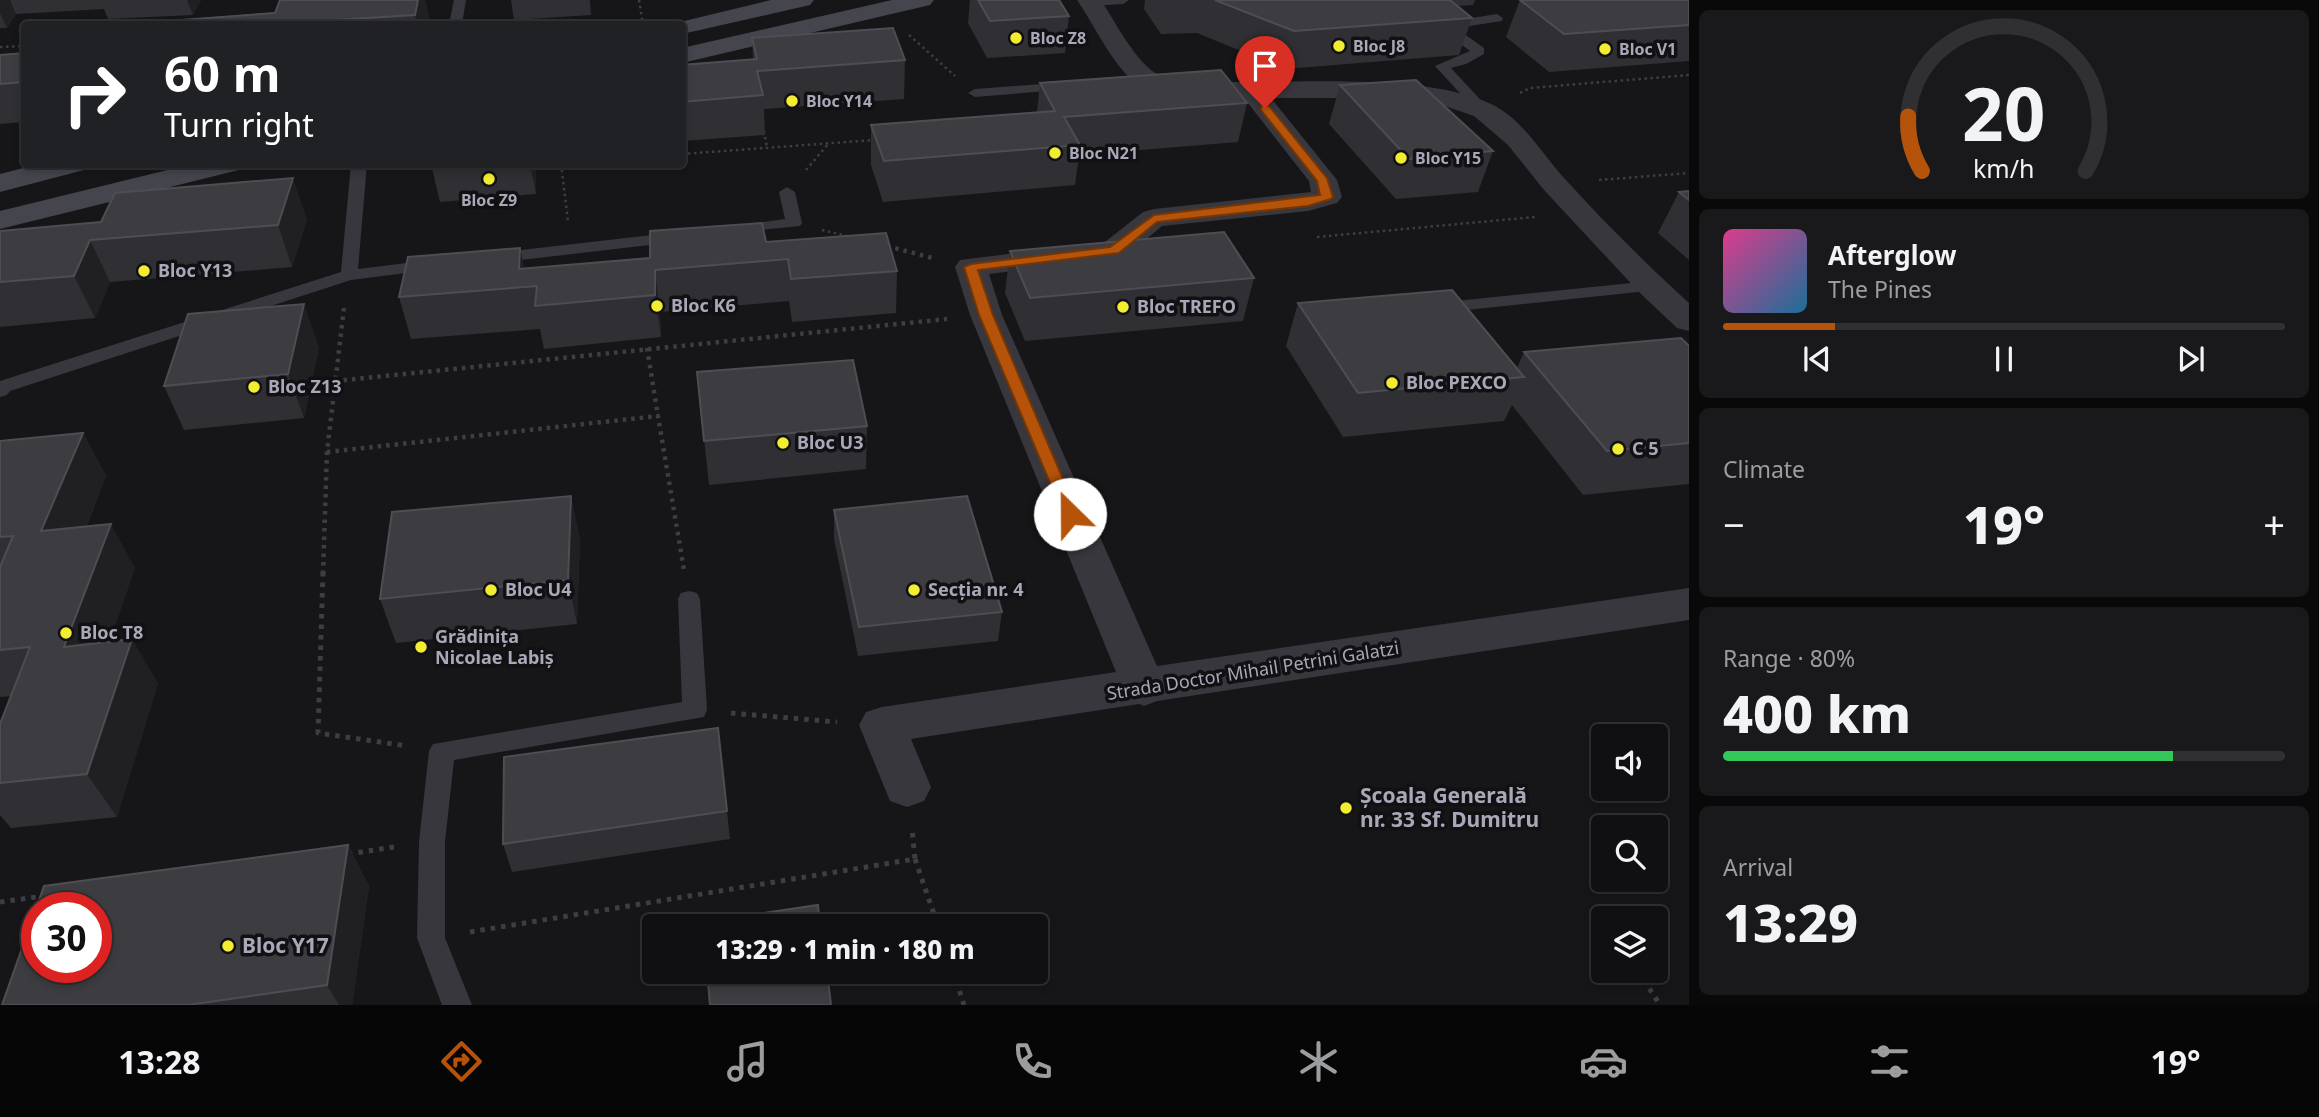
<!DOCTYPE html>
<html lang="en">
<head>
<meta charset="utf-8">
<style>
  body { margin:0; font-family:"Noto Sans",sans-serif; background:#19191b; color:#f1f3f6; height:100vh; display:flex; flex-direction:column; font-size:26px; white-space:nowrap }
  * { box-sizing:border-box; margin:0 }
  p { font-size:23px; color:#9c9d9f }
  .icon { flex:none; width:38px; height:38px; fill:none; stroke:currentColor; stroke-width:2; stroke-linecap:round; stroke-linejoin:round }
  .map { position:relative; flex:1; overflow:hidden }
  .side { display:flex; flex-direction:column; gap:10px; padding:10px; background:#09090a; width:630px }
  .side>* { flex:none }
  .hud { position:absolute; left:21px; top:21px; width:665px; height:147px; border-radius:7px; box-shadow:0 4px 10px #0003,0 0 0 2px #303032; background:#202124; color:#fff; overflow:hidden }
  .tools { position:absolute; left:1591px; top:724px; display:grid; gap:14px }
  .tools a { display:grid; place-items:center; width:77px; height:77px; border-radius:7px; background:#101012; box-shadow:0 4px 10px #0003,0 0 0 2px #303032; font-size:35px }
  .speed { position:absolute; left:21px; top:892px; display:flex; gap:14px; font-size:35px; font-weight:700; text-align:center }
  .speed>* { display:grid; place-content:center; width:91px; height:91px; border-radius:50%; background:#101012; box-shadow:0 4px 10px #0003,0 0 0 2px #303032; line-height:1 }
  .speed .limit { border:10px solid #d22; background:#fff; color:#111 }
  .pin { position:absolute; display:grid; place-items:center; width:60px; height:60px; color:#fff; margin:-72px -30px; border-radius:50% 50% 50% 0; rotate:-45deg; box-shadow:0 0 7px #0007 }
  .pin .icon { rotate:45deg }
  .me { position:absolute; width:77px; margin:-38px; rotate:337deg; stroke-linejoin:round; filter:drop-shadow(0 0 5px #0008) }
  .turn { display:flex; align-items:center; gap:24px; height:147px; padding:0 28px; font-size:32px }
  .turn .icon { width:91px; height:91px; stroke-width:2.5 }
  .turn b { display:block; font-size:49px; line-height:60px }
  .big { font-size:52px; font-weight:800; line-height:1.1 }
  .side .card { flex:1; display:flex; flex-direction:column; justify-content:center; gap:10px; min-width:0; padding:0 24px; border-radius:10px; background:#19191b }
  .side .dial { align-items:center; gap:0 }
  .dial svg { height:182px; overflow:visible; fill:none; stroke:#303032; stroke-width:7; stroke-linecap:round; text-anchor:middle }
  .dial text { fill:#f1f3f6; stroke:none }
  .song { display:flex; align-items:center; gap:21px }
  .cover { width:84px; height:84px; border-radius:10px; background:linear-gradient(135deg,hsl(330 70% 55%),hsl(200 70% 35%)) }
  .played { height:7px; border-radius:4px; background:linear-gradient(90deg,#b45309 20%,#303032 20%) }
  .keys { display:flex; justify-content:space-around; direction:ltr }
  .heat { display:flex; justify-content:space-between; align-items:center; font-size:38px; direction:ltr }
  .charge { height:10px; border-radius:5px; background:linear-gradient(90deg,#34c759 80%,#303032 0) }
  .trip { position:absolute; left:642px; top:914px; width:406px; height:70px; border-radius:7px; background:#101012; box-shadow:0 4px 10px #0003,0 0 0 2px #303032; font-weight:800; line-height:70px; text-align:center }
  .tab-bar { display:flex; height:112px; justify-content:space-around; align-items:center; background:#060607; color:#9c9d9f }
  .tab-bar .icon { width:49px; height:49px }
  .tab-bar .current { color:#b45309 }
  .tab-bar b { font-size:32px; color:#f1f3f6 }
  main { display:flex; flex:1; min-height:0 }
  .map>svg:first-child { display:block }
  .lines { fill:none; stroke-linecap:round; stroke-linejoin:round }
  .path-far2 { stroke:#3d3d44; stroke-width:2.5; stroke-dasharray:2.5 3.5; stroke-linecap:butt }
  .path-far1 { stroke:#3d3d44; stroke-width:4.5; stroke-dasharray:3.5 5; stroke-linecap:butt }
  .path { stroke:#3d3d44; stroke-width:5; stroke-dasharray:4.5 6; stroke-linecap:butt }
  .lane { fill:#38373d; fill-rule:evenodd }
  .street { fill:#38373d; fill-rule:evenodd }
  .secondary { fill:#45454d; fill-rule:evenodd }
  .wall { fill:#302f33 }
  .shaded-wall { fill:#202022 }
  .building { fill:#3d3c41; stroke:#4e4d54; stroke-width:2; fill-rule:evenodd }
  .route { fill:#b45309; stroke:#753606; stroke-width:2 }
  .poi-dot { fill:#f3ed32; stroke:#111113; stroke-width:2.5 }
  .labels { text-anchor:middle; stroke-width:7; stroke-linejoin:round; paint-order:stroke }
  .far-poi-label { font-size:16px; font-weight:bold; fill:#a8a8b8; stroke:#111113; text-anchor:start }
  .poi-label { font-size:18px; font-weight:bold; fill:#a8a8b8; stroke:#111113; text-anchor:start }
  .street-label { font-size:18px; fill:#a8a8b8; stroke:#111113 }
  .near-poi-label { font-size:21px; font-weight:bold; fill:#a8a8b8; stroke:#111113; text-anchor:start }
</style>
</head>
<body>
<main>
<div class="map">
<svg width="1689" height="1005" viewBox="0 0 1689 1005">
  <rect width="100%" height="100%" fill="#161618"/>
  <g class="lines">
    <!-- path-far2 -->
    <path class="path-far2" d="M639,0l4,24
      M909,35l46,41
      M0,47l24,-1
      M1520,93l10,-5 159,-13
      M764,131l3,17
      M682,154l192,-14
      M561,164l7,57
      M806,170l23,-27
      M1599,180l90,-7
      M822,230l29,7
      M1317,237l218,-20
      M887,246l5,1"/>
    <!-- path-far1 -->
    <path class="path-far1" d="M887,246l49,13
      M647,348l11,68
      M335,381l612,-62
      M327,452l331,-36 26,154
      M323,574l4,-122 17,-144"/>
    <!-- path -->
    <path class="path" d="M323,572l-5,161 89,13
      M731,713l106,9
      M348,854l46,-7
      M915,859l23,67
      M0,902l44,-6
      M470,932l445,-73 -3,-30
      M953,971l11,34
      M1638,971l22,34"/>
    <!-- lane -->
    <path class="lane" d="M454,0h12l-4,24h-13z
      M1086,0h43l-6,4 -32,2 -4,-1z
      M1497,14l6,4 -1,3 -33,5 -6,7 21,15v6l-18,10 -15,4 39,42 -7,4 -5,-1 -43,-47 35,-15 -22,-17 12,-14z
      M1067,82l5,1v6l-97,8 -7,-4 7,-4z
      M351,164h16l-9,105 73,-9 6,1 3,4 -3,4 -86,11 -341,111 -3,4 -7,2v-16l341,-109z
      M787,187l8,5 7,31 -2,3 -72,7 -2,-3 2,-3 57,-8 -6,-27z
      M678,232l8,5 -2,4 -189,22 -8,-5 8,-5z
      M1651,281l9,5 -3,4 -220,23 -9,-5 9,-5z
      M689,591l8,2 3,6 7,111 -3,7 -250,43 -9,82v96l27,67h-30l-25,-67 2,-96 10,-91 4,-7 249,-42 -4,-103 3,-6z"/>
    <!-- street -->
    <path class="street" d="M1077,0h24c13,20 36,65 58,75 25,10 58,7 84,7 69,0 188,-7 248,22 32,15 51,50 74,75 39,43 81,85 124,124v28l-12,-3 -37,-35 -96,-103 -36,-45 -34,-29 -35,-12 -100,-6h-68l66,82 5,17 -5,6 -29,8 -146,15 -37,31 -136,17 13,41 155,351 532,-78v32l-532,81 -13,5 -5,-2 -228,35 20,48 -7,14 -17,6 -17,-6 -31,-76 7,-13 16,-5 234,-35 -146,-357 -15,-48 5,-7 145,-18 38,-30 11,-3 157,-17 -2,-11 -65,-83c-34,0 -95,2 -119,-25 -19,-21 -32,-50 -48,-73z"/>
    <!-- secondary -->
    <path class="secondary" d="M771,0h43l-4,5 -128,29v-10h-10z
      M892,0h42l-4,5 -248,58v-15z
      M39,164h49l-4,6 -84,22v-18z
      M192,164h51l-4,6 -239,59v-18z"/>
  </g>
  <!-- wall -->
  <path class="wall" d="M0,0h201l-8,15 -85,4 -4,-10 -88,5 -9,14h-7z
    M425,0l5,22 -1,2h-303z
    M511,0h79l1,15 -77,5z
    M970,0h89l10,16 -4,37 -78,5 -19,-35z
    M1145,0h330l-2,5 -15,1 14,12 -13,37 -174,14 -88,-36 -36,1 -17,-25z
    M1520,0h169v61l-140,11 -43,-35z
    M752,38l153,22 -1,39 -140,10 1,26 -83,6v-76l71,-6z
    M24,53v69l-24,2v-69z
    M1040,83l207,20 -9,39 -159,13 -4,30 -192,17 -12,-37v-40l166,-13z
    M1340,85l153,66 -15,41 -82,7 -67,-75z
    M431,164h105v30l-96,8z
    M1689,191v69l-31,-27 21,-41z
    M307,219l-15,48 -182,15 -15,36 -95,9v-96z
    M766,242l131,29 -1,42 -104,9 -3,-21 -129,11 1,25 -117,12 -4,-20 -129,10 -12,-42 125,-29 126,-10z
    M1010,251l244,27 -11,43 -218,20 -20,-48z
    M1298,303l219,65 7,-16 165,-6v138l-106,11 -71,-90 -8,16 -161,16 -57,-91z
    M319,347l-15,71 -120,12 -20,-44z
    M697,372l170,54 -1,43 -157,16z
    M83,433l23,43 -19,50 48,42 -26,74 49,41 -41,134 -106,11 -11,-13v-32l11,-87 -11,1v-256z
    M571,496l9,44 -3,84 -181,19 -16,-44z
    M834,510l168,102 -4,29 -140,15 -24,-117z
    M718,728l12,111 -218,33 -9,-28z
    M348,845l21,41 -17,119h-350z"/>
  <!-- shaded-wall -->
  <path class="shaded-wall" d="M0,0h10l6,14 -9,14 -7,-15z
    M187,0h14l-8,15z
    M418,0h7l5,22 -1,2h-12l-2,-9z
    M530,164h6v30z
    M293,178l14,41 -15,48 -14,-42z
    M90,240l20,42 -15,36 -21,-42z
    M520,248l8,38 -9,-17z
    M655,270l5,42 1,25 -6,-42z
    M304,304l15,43 -15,71 -16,-44z
    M83,433l23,43 -38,99 -27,-44z
    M571,496l9,44 -3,84 -9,-44z
    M111,524l24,44 -43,122 -28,-43z
    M132,639l26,44 -41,134 -30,-43z
    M348,845l21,41 -17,119h-13l-12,-20z"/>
  <!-- building -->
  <path class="building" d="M280,0h138l-3,15 -146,9h-143l149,-11z
    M978,0h81l10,16 -79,5z
    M1215,0h235l22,18 -178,13z
    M1520,0h169v25l-125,9z
    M893,28l12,32 -148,11 6,24 -81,7v-37l75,-6 -5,-21z
    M24,53v29l-24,2v-29z
    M1221,70l26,33 -183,14 16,28 -196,16 -13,-36 184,-14 -15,-28z
    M1416,80l77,71 -84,8 -69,-74z
    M293,178l-15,47 -188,15 -16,36 -74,6v-51l101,-9 14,-29z
    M1689,191v9l-10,-8z
    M762,223l4,19 120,-9 11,38 -106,8 -3,-20 -133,11v25l-120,11 2,-20 -138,11 9,-40 112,-9 -1,21 131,-11v-27z
    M1224,232l30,46 -224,20 -20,-47z
    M1452,290l72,87 -166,16 -60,-90z
    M304,304l-16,70 -124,12 24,-72z
    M1681,338l8,8v97l-82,8 -83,-99z
    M853,360l14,66 -163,15 -7,-69z
    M83,433l-42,98 70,-7 -47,123 68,-8 -45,135 -87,9v-59l30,-77 -30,3v-83l13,-31 -13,1v-96z
    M571,496l-3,84 -188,19 12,-87z
    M967,496l35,116 -143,15 -25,-117z
    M718,728l9,83 -224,33 1,-87z
    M348,845l-21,140 -139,20h-186l42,-119zM37,908h59v60h-59z
    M818,905l2,21h-116l-1,-4z
    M707,971h120l4,34h-121z"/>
  <!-- route -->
  <path class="route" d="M1261,106h8l58,72 6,19 -2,2 -23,7 -151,16 -38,31 -141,17 15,45 85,199 -2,4h-11l-86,-203 -15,-48 7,-3 139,-17 44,-32 166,-20 -3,-14 -56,-71z"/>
  <!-- markers -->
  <g class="poi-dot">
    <circle cx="1016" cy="38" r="7"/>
    <circle cx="1339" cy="46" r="7"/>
    <circle cx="1605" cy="49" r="7"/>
    <circle cx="792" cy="101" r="7"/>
    <circle cx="1055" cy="153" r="7"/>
    <circle cx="1401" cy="158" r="7"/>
    <circle cx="489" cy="179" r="7"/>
    <circle cx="144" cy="271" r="7"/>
    <circle cx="657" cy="306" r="7"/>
    <circle cx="1123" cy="307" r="7"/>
    <circle cx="1392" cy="383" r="7"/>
    <circle cx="254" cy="387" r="7"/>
    <circle cx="783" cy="443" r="7"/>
    <circle cx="1618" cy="449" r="7"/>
    <circle cx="491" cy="590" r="7"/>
    <circle cx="914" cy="590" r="7"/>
    <circle cx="66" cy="633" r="7"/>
    <circle cx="421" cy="647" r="7"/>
    <circle cx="1346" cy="808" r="7"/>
    <circle cx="228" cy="946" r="7"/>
  </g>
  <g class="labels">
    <!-- far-poi labels -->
    <g class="far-poi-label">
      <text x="1030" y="44">Bloc Z8</text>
      <text x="1353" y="52">Bloc J8</text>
      <text x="1619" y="55">Bloc V1</text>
      <text x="806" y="107">Bloc Y14</text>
      <text x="1069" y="159">Bloc N21</text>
      <text x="1415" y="164">Bloc Y15</text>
      <text x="489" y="206" text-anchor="middle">Bloc Z9</text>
    </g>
    <!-- poi labels -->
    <g class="poi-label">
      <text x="158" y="277">Bloc Y13</text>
      <text x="671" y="312">Bloc K6</text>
      <text x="1137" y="313">Bloc TREFO</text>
      <text x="1406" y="389">Bloc PEXCO</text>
      <text x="268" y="393">Bloc Z13</text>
      <text x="797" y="449">Bloc U3</text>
      <text x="1632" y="455">C 5</text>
      <text x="505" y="596">Bloc U4</text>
      <text x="928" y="596">Secția nr. 4</text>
      <text x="80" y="639">Bloc T8</text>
      <text x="435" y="643">Grădinița<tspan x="435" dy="21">Nicolae Labiș</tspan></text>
    </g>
    <!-- street labels -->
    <g class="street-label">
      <text transform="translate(1253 671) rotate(-9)" y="6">Strada Doctor Mihail Petrini Galatzi</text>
    </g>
    <!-- near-poi labels -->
    <g class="near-poi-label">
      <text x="1360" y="803">Școala Generală<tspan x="1360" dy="24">nr. 33 Sf. Dumitru</tspan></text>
      <text x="242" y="953">Bloc Y17</text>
    </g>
  </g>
</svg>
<div class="tools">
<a><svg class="icon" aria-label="sound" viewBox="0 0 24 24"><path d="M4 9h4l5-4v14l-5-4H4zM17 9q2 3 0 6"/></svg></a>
<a><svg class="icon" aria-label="search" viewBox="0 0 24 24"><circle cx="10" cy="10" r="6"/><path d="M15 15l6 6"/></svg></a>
<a><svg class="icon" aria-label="layers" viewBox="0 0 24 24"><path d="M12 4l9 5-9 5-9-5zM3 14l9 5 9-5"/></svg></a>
</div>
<div class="speed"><div class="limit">30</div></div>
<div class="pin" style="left:1265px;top:108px;background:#d93025"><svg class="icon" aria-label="arrive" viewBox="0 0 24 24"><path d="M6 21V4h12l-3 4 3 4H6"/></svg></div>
<svg class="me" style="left:1070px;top:514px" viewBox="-20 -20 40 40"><circle r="19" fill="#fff"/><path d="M0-13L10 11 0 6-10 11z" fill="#b45309"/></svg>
<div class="trip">13:29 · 1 min · 180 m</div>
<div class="hud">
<div class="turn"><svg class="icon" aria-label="right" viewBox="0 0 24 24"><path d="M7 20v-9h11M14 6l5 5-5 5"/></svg><div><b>60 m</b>Turn right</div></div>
</div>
</div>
<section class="side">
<div class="card dial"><svg viewBox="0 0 100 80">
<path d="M14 69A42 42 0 1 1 86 69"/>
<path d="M14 69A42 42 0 0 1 8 45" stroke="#b45309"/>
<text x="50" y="56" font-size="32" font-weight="700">20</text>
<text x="50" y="72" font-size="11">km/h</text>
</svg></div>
<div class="card">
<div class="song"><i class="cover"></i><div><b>Afterglow</b><p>The Pines</p></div></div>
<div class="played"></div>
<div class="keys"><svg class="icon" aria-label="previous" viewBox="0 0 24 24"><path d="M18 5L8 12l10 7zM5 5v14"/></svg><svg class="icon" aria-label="pause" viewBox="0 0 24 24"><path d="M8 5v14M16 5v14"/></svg><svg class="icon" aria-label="next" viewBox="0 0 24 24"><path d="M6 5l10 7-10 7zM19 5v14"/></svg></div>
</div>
<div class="card"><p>Climate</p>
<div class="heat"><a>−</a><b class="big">19°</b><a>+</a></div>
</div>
<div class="card"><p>Range · 80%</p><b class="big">400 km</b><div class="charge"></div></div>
<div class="card"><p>Arrival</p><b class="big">13:29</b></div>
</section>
</main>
<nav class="tab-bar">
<b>13:28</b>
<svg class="icon current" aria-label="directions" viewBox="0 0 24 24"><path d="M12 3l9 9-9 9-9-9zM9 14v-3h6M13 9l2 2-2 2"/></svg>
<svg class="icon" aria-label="music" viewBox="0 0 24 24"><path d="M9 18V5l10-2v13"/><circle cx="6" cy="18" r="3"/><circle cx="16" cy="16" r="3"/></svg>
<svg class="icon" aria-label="phone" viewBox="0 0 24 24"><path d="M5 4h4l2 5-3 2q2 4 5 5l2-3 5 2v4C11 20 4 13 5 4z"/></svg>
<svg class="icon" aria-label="climate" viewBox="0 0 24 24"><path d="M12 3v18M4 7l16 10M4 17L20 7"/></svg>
<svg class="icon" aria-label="car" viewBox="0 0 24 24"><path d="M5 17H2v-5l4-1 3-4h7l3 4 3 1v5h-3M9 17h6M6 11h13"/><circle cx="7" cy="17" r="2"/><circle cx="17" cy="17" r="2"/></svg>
<svg class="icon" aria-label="filters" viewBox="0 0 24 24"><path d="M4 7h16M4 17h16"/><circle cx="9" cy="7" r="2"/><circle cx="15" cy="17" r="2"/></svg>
<b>19°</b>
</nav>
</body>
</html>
